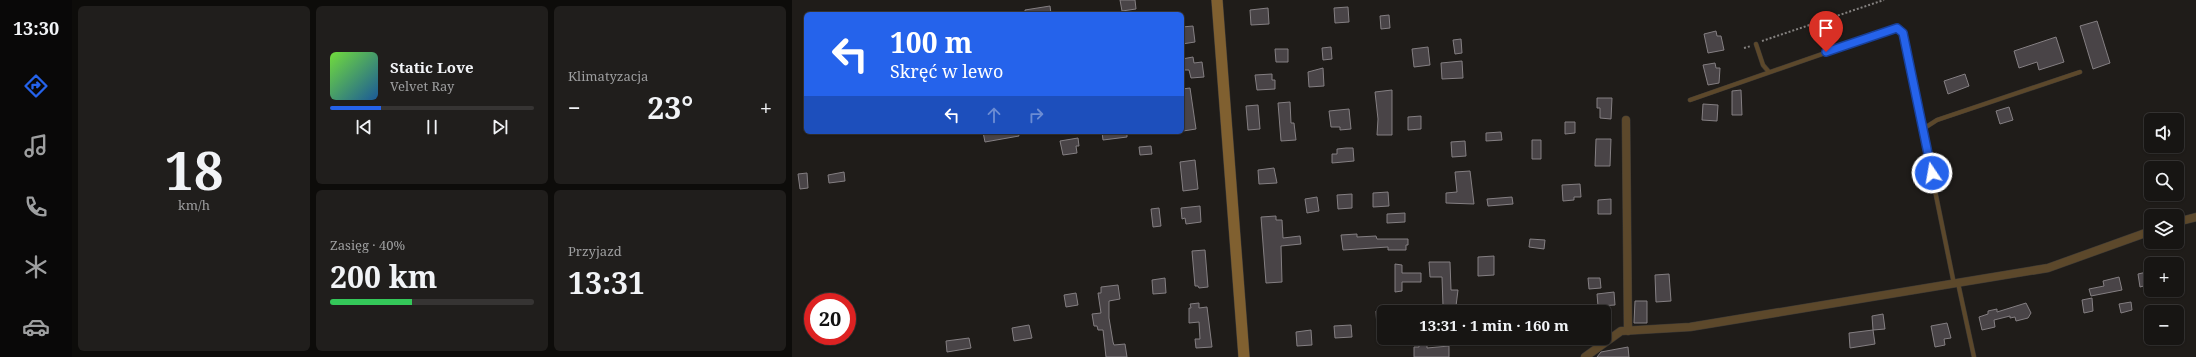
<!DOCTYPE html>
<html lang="pl">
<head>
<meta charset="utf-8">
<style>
  body { margin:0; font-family:"Noto Serif",serif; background:#201e1c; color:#f1f3f6; height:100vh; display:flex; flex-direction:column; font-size:15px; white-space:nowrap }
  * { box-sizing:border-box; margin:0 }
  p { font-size:13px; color:#9e9fa0 }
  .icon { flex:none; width:22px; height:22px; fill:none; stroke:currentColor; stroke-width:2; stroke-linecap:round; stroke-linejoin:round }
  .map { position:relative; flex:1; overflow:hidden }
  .panel { display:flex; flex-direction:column; gap:6px; padding:6px; background:#0d0c0a; width:720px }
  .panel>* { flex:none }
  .banner { position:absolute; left:12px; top:12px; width:380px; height:122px; border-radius:6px; box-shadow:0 1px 3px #0004,0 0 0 1px #363433; background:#2563eb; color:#fff; overflow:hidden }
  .fabs { position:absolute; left:1352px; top:113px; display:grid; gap:8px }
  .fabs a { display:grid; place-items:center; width:40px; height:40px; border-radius:6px; background:#171513; box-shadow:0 1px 3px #0004,0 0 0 1px #363433; font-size:20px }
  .speed { position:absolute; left:12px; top:293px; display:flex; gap:8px; font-size:20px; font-weight:700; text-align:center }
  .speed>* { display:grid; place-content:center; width:52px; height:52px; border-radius:50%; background:#171513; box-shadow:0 1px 3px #0004,0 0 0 1px #363433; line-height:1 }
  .speed .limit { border:6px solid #d22; background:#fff; color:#111 }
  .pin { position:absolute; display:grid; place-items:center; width:34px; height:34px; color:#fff; margin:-41px -17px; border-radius:50% 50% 50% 0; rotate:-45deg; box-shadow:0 0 4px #0007 }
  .pin .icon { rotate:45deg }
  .me { position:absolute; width:44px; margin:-22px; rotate:348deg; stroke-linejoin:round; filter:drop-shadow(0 0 3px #0008) }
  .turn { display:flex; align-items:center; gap:14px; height:84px; padding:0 20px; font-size:18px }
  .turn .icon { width:52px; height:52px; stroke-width:2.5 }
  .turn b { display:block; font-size:28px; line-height:34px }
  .lanes { display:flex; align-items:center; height:38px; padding:0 20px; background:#0003; justify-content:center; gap:20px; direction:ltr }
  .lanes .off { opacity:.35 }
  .big { font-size:30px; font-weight:700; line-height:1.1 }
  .panel .tile { flex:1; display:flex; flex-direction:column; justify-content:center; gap:6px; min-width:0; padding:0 14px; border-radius:6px; background:#201e1c }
  .panel .dial { align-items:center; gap:0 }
  .dial b { font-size:52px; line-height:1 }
  .song { display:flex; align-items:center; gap:12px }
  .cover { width:48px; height:48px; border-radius:6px; background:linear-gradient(135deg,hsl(100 70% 55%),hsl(210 70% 35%)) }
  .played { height:4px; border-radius:2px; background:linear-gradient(90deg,#2563eb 25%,#363433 25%) }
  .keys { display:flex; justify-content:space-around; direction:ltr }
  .heat { display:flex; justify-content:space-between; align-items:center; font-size:22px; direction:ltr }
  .charge { height:6px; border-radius:3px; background:linear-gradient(90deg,#34c759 40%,#363433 0) }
  .panel .tiles { flex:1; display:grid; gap:6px; grid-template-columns:repeat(3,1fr) }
  .tile:first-child { grid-row:span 2 }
  .trip { position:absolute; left:585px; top:305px; width:234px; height:40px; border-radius:6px; background:#171513; box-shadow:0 1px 3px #0004,0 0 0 1px #363433; font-weight:700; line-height:40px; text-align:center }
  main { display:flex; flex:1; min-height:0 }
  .menu { display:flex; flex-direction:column; width:72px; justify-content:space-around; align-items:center; background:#090808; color:#9e9fa0 }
  .menu .icon { width:28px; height:28px }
  .menu .current { color:#2563eb }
  .menu b { font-size:18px; color:#f1f3f6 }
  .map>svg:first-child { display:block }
  .building { fill:#494447; stroke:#847f82 }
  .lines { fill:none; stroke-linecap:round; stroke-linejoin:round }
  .lane-casing { stroke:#3b3835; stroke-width:5 }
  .street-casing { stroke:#3b3835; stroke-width:9 }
  .secondary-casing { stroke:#3b3835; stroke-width:12 }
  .path { stroke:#858280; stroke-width:2; stroke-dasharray:2 2; stroke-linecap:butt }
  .lane { stroke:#5c482b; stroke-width:4 }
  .street { stroke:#5c482b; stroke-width:8 }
  .secondary { stroke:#806030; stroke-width:11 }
  .route-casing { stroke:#184099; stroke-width:10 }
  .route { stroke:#2563eb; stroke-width:7 }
</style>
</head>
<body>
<main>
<nav class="menu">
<b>13:30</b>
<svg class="icon current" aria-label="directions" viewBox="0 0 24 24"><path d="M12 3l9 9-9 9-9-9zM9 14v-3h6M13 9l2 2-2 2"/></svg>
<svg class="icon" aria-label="music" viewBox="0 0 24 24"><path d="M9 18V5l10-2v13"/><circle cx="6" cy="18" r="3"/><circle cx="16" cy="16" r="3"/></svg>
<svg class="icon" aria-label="phone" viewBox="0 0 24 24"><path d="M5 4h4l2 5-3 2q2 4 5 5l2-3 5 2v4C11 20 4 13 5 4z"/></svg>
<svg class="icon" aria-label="climate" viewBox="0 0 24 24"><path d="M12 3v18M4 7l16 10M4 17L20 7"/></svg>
<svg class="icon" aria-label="car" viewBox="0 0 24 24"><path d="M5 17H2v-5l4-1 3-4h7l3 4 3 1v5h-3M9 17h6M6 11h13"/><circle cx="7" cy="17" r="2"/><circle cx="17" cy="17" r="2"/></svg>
</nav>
<section class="panel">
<div class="tiles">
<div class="tile dial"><b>18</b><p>km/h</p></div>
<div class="tile">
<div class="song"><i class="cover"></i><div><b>Static Love</b><p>Velvet Ray</p></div></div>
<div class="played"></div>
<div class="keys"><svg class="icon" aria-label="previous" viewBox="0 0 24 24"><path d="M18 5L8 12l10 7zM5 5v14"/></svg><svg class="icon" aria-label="pause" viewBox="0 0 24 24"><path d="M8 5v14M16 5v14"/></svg><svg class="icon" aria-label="next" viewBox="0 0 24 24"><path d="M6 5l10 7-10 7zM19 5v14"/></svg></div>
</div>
<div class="tile"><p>Klimatyzacja</p>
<div class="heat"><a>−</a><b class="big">23°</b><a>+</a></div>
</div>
<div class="tile"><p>Zasięg · 40%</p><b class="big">200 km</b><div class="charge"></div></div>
<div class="tile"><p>Przyjazd</p><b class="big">13:31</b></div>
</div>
</section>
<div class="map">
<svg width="1404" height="357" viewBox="0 0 1404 357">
  <rect width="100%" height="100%" fill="#1f1c19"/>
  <!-- building -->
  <path class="building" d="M328,0h15l1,9 -14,2z
    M258,6l1,8h-26v-4z
    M556,7l1,15 -14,1 -1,-15z
    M476,8l1,16 -18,1 -1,-15z
    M597,15l1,13 -9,1 -1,-13z
    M1305,21l13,42 -17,6 -13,-43z
    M401,26l2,16 -13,2v-17z
    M924,31l1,5h4l3,14 -16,3 -4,-19z
    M1264,37l8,25 -25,8 -2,-8 -18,6 -5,-17z
    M669,39l1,14 -7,1 -2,-14z
    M539,47l1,12 -9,1 -1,-12z
    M636,47l2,18 -16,2 -2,-18z
    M483,49h13v13h-12z
    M401,57l1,6 8,-1 2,15 -13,1 -2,-8h-7v-11z
    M670,61l1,17 -21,1 -1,-16z
    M923,63l1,5h4l-1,15 -11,2 -5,-20z
    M531,68l1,18 -15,1 -1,-15z
    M480,74v6h3v9l-18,1 -2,-15z
    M1173,74l4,12 -21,8 -4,-13z
    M398,88l6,41 -13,2 -1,-42z
    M600,90v45h-15l1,-16 -3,-27z
    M949,90l1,25h-10v-24z
    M805,98h15l-1,21 -11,-1v-10h-3z
    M498,102l1,21h3l2,17 -15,1 -3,-38z
    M911,104l15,1 -1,16 -15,-1z
    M466,105l2,24 -12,1 -2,-24z
    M1217,107l4,13 -13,4 -4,-13z
    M557,109l2,20 -11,1v-3h-9l-2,-16z
    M629,116v13l-13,1v-13z
    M773,122h10v11l-10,1z
    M191,132h35l1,4 -34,6z
    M310,132h25v5l-24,3z
    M709,132l1,8 -16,1v-8z
    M286,138l1,8h-3l1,7 -14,2 -3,-14z
    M804,139h15l-1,27h-15z
    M740,140h9v19h-9z
    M673,141l1,15 -14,1 -1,-15z
    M359,146l1,8 -12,1 -1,-8z
    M554,148h7l1,13 -22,2v-9h5v-5z
    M403,160l3,29 -15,2 -3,-29z
    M482,168l3,15 -18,1 -1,-14z
    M678,171l4,33 -28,-1v-10l11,-1 -2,-20z
    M52,172l1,9 -16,2 -1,-8z
    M15,173l1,15 -8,1 -2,-15z
    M788,184l1,13h-7v3l-11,1 -1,-16z
    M596,192l1,14 -16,1v-14z
    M560,194v14l-14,1 -1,-14z
    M525,197l2,14 -12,2 -2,-14z
    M720,197l1,7 -25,2 -1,-7z
    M819,199v15h-13v-14z
    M408,206l1,16 -15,2 -1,-6 -3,1 -1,-11z
    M367,208l2,18 -8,1 -2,-18z
    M613,213v9l-18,1v-9z
    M484,216v4h6l1,18 17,-2 1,8 -20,2 1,36 -16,1 -5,-66z
    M565,234v3l19,-1 1,3h31v6h-2v5h-18v-3l-45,3 -2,-15z
    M738,239l15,1 -1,9 -15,-2z
    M413,250l3,37 -9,1 -1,-2h-3l-3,-35z
    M702,256v19l-16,1v-19z
    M637,262h21l1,28h7l-2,16h-13l-1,-29h-12z
    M603,264l7,1v8h19v9h-19v9l-7,1z
    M1359,271v13l-11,3 -2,-13z
    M877,274l2,27 -15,1 -1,-27z
    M1327,277l3,13 -31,6 -2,-7 15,-3 -1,-5z
    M373,278l1,15 -13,1 -1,-14z
    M796,278h12l1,10 -12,1z
    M326,285l2,14 -11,2v17l4,24 1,3 11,-1 2,13h-21l-3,-27h-5l-1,-4h-3l-2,-12 9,-1 -3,-20h3v-6z
    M822,292l1,13 -17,1 -1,-12z
    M284,293l2,12 -12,2 -2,-12z
    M1300,298l1,13 -9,2 -2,-13z
    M843,301h12v22h-13z
    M1339,302l1,8 -11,3 -2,-9z
    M407,303v5l8,-1 5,40 -16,1 -1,-9h5l-1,-17 -10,1v-15h2l-1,-4z
    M1234,303l5,10 -3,5 -12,3 -1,-4 -5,1v-2l-16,4 1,7 -13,3 -3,-13 9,-3v-3l9,-2v3z
    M592,310v18h-7l-1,-17z
    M1091,314l2,15 -12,1 -1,-14z
    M1155,323l4,15 -7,1 1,6 -10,2 -4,-21z
    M237,325l3,13 -18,3 -2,-13z
    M559,325l1,12 -17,1 -1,-12z
    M519,330l1,15 -15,1 -1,-14z
    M1081,330l2,14 -25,4 -1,-15z
    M177,338l2,10 -24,4 -1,-11z
    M627,338h8v10l22,-2v11h-35v-10h5z
    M836,347l1,10h-32l4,-5z"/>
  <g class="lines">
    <defs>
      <path id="lane" d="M964,44l7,21 6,7
        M898,100l207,-72 6,5 51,251
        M1131,129l14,-9 143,-48
        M1166,283l16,74"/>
      <path id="street" d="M834,120l2,211
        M1385,222l19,-5
        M793,357l36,-26 69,-4 358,-59 103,-37"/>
      <path id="secondary" d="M425,0l27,357"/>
    </defs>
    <!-- lane casing -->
    <use href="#lane" class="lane-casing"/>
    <!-- street casing -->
    <use href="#street" class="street-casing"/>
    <!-- secondary casing -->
    <use href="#secondary" class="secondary-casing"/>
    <!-- path -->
    <path class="path" d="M970,41l122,-41
      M952,48l7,-2"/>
    <!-- lane -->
    <use href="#lane" class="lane"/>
    <!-- street -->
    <use href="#street" class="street"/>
    <!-- secondary -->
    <use href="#secondary" class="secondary"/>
  </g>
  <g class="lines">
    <defs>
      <path id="route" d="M1034,52l71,-24 6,5 29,140"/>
    </defs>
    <!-- route casing -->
    <use href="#route" class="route-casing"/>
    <!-- route -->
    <use href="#route" class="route"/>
  </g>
</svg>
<div class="fabs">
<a><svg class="icon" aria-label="sound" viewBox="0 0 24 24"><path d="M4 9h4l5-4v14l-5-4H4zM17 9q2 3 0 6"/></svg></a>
<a><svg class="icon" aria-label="search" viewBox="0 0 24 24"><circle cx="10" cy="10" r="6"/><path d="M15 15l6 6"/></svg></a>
<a><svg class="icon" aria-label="layers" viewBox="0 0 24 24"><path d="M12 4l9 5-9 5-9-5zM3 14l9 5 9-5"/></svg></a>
<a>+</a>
<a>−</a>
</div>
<div class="speed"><div class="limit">20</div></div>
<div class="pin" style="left:1034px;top:52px;background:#d93025"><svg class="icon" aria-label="arrive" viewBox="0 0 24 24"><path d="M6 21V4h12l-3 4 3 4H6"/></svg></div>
<svg class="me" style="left:1140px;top:173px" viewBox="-20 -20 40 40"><circle r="17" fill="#2563eb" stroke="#fff" stroke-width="3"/><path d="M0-11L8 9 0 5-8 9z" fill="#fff"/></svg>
<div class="trip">13:31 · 1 min · 160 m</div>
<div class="banner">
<div class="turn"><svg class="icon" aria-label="left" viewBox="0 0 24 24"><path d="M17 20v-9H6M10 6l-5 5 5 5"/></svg><div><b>100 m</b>Skręć w lewo</div></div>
<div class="lanes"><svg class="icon" aria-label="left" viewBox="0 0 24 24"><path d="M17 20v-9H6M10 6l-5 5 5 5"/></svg><svg class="icon off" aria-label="ahead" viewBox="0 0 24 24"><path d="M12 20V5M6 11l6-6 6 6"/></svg><svg class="icon off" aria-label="right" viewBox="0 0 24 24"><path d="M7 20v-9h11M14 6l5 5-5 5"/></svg></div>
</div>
</div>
</main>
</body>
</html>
